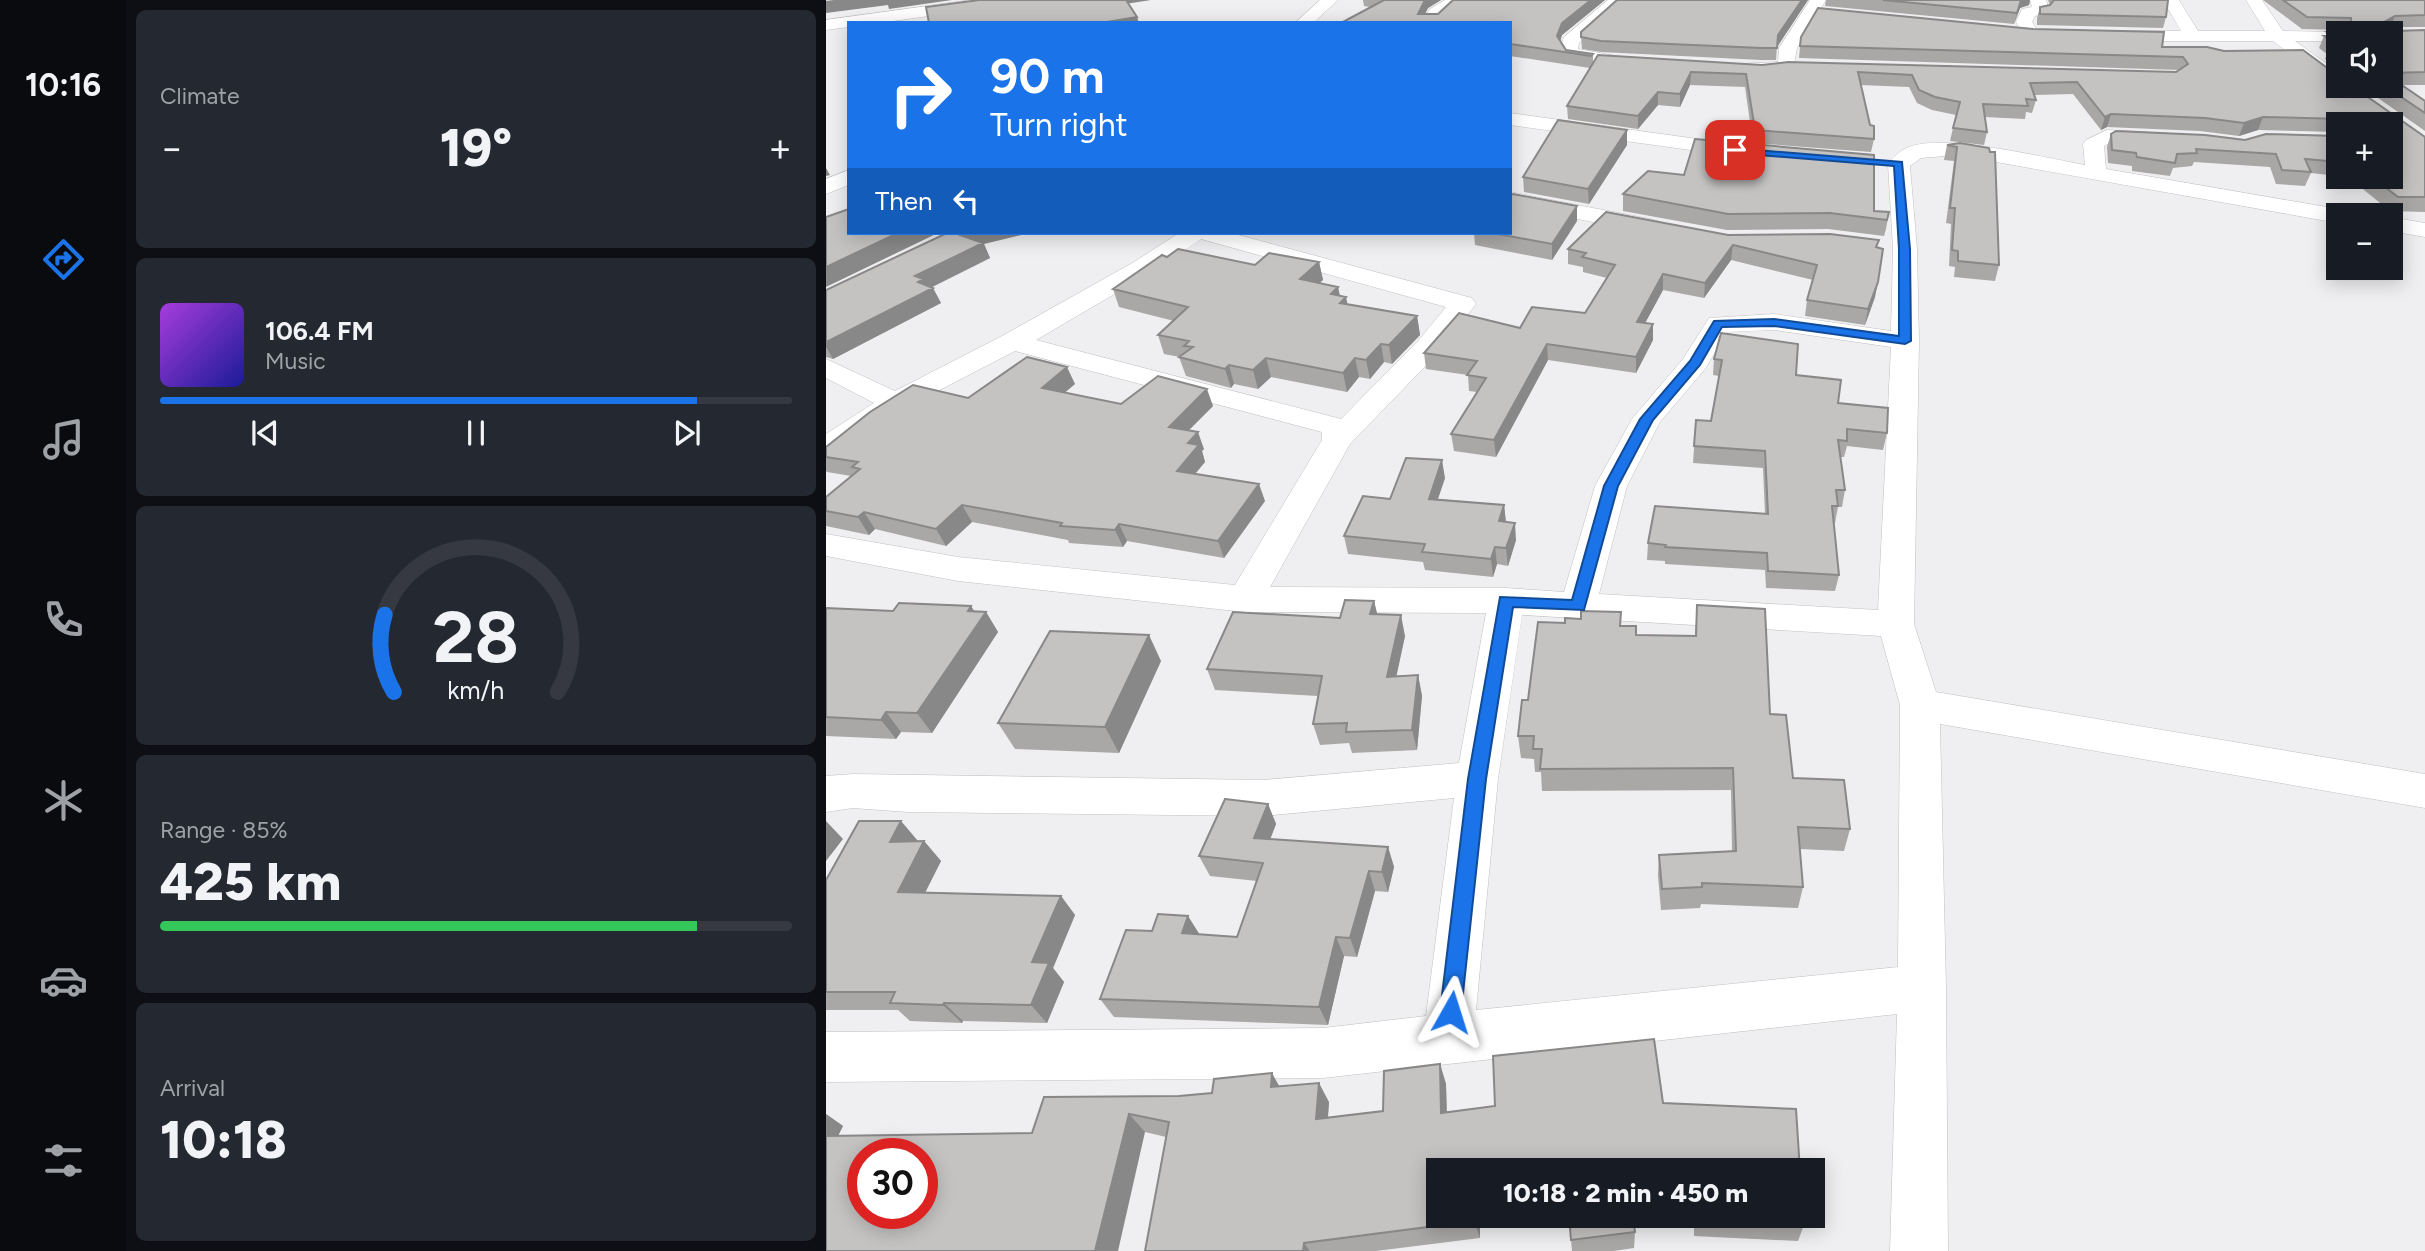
<!DOCTYPE html>
<html lang="en">
<head>
<meta charset="utf-8">
<style>
  body { margin:0; font-family:Figtree,sans-serif; background:#242831; color:#f1f3f6; height:100vh; display:flex; flex-direction:column; font-size:26px; white-space:nowrap }
  * { box-sizing:border-box; margin:0 }
  p { font-size:23px; color:#9ea1a6 }
  .icon { flex:none; width:38px; height:38px; fill:none; stroke:currentColor; stroke-width:2; stroke-linecap:round; stroke-linejoin:round }
  .map { position:relative; flex:1; overflow:hidden }
  .sheet { display:flex; flex-direction:column; gap:10px; padding:10px; background:#0d0f14; width:700px }
  .sheet>* { flex:none }
  .hud { position:absolute; left:21px; top:21px; width:665px; height:214px; border-radius:0px; box-shadow:0 4px 18px #0003; background:#1a73e8; color:#fff; overflow:hidden }
  .fabs { position:absolute; left:1500px; top:21px; display:grid; gap:14px }
  .fabs a { display:grid; place-items:center; width:77px; height:77px; border-radius:0px; background:#171b24; box-shadow:0 4px 18px #0003; font-size:35px }
  .speed { position:absolute; left:21px; top:1138px; display:flex; gap:14px; font-size:35px; font-weight:700; text-align:center }
  .speed>* { display:grid; place-content:center; width:91px; height:91px; border-radius:50%; background:#171b24; box-shadow:0 4px 18px #0003; line-height:1 }
  .speed .limit { border:10px solid #d22; background:#fff; color:#111 }
  .pin { position:absolute; display:grid; place-items:center; width:60px; height:60px; color:#fff; margin:-30px; border-radius:14px; box-shadow:0 4px 10px #0006 }
  .me { position:absolute; width:77px; margin:-38px; rotate:6deg; stroke-linejoin:round; filter:drop-shadow(0 0 5px #0008) }
  .turn { display:flex; align-items:center; gap:24px; height:147px; padding:0 28px; font-size:32px }
  .turn .icon { width:91px; height:91px; stroke-width:2.5 }
  .turn b { display:block; font-size:49px; line-height:60px }
  .then { display:flex; align-items:center; height:66px; padding:0 28px; background:#0003; gap:14px; font-size:26px }
  .big { font-size:52px; font-weight:800; line-height:1.1 }
  .sheet .card { flex:1; display:flex; flex-direction:column; justify-content:center; gap:10px; min-width:0; padding:0 24px; border-radius:10px; background:#242831 }
  .sheet .dial { align-items:center; gap:0 }
  .dial svg { height:182px; overflow:visible; fill:none; stroke:#363941; stroke-width:7; stroke-linecap:round; text-anchor:middle }
  .dial text { fill:#f1f3f6; stroke:none }
  .song { display:flex; align-items:center; gap:21px }
  .cover { width:84px; height:84px; border-radius:10px; background:linear-gradient(135deg,hsl(280 70% 55%),hsl(240 70% 35%)) }
  .played { height:7px; border-radius:4px; background:linear-gradient(90deg,#1a73e8 85%,#363941 85%) }
  .keys { display:flex; justify-content:space-around; direction:ltr }
  .heat { display:flex; justify-content:space-between; align-items:center; font-size:38px; direction:ltr }
  .charge { height:10px; border-radius:5px; background:linear-gradient(90deg,#34c759 85%,#363941 0) }
  .trip { position:absolute; left:600px; top:1158px; width:399px; height:70px; border-radius:0px; background:#171b24; box-shadow:0 4px 18px #0003; font-weight:800; line-height:70px; text-align:center }
  main { display:flex; flex:1; min-height:0 }
  .tabs { display:flex; flex-direction:column; width:126px; justify-content:space-around; align-items:center; background:#090b0e; color:#9ea1a6 }
  .tabs .icon { width:49px; height:49px }
  .tabs .current { color:#1a73e8 }
  .tabs b { font-size:32px; color:#f1f3f6 }
  .map>svg:first-child { display:block }
  .lines { fill:none; stroke-linecap:round; stroke-linejoin:round }
  .minor-casing { stroke:#c0c0c1; stroke-width:1 }
  .minor { fill:#fff; fill-rule:evenodd }
  .wall { fill:#a9a8a7 }
  .shaded-wall { fill:#898888 }
  .building { fill:#c4c3c2; stroke:#898888; stroke-width:2; fill-rule:evenodd }
  .route { fill:#1a73e8; stroke:#114b97; stroke-width:2 }
</style>
</head>
<body>
<main>
<nav class="tabs">
<b>10:16</b>
<svg class="icon current" aria-label="directions" viewBox="0 0 24 24"><path d="M12 3l9 9-9 9-9-9zM9 14v-3h6M13 9l2 2-2 2"/></svg>
<svg class="icon" aria-label="music" viewBox="0 0 24 24"><path d="M9 18V5l10-2v13"/><circle cx="6" cy="18" r="3"/><circle cx="16" cy="16" r="3"/></svg>
<svg class="icon" aria-label="phone" viewBox="0 0 24 24"><path d="M5 4h4l2 5-3 2q2 4 5 5l2-3 5 2v4C11 20 4 13 5 4z"/></svg>
<svg class="icon" aria-label="climate" viewBox="0 0 24 24"><path d="M12 3v18M4 7l16 10M4 17L20 7"/></svg>
<svg class="icon" aria-label="car" viewBox="0 0 24 24"><path d="M5 17H2v-5l4-1 3-4h7l3 4 3 1v5h-3M9 17h6M6 11h13"/><circle cx="7" cy="17" r="2"/><circle cx="17" cy="17" r="2"/></svg>
<svg class="icon" aria-label="filters" viewBox="0 0 24 24"><path d="M4 7h16M4 17h16"/><circle cx="9" cy="7" r="2"/><circle cx="15" cy="17" r="2"/></svg>
</nav>
<section class="sheet">
<div class="card"><p>Climate</p>
<div class="heat"><a>−</a><b class="big">19°</b><a>+</a></div>
</div>
<div class="card">
<div class="song"><i class="cover"></i><div><b>106.4 FM</b><p>Music</p></div></div>
<div class="played"></div>
<div class="keys"><svg class="icon" aria-label="previous" viewBox="0 0 24 24"><path d="M18 5L8 12l10 7zM5 5v14"/></svg><svg class="icon" aria-label="pause" viewBox="0 0 24 24"><path d="M8 5v14M16 5v14"/></svg><svg class="icon" aria-label="next" viewBox="0 0 24 24"><path d="M6 5l10 7-10 7zM19 5v14"/></svg></div>
</div>
<div class="card dial"><svg viewBox="0 0 100 80">
<path d="M14 69A42 42 0 1 1 86 69"/>
<path d="M14 69A42 42 0 0 1 10 35" stroke="#1a73e8"/>
<text x="50" y="56" font-size="32" font-weight="700">28</text>
<text x="50" y="72" font-size="11">km/h</text>
</svg></div>
<div class="card"><p>Range · 85%</p><b class="big">425 km</b><div class="charge"></div></div>
<div class="card"><p>Arrival</p><b class="big">10:18</b></div>
</section>
<div class="map">
<svg width="1599" height="1251" viewBox="0 0 1599 1251">
  <rect width="100%" height="100%" fill="#efeff1"/>
  <g class="lines">
    <defs>
      <path id="minor" d="M145,0h44l-8,5 -128,18h-30v4l-23,3v-10z
        M494,0h18l-25,23h-18z
        M619,0h19l-26,23h-17l9,-14z
        M782,0h18l-47,43 -1,6 43,8 3,4 -3,4 -6,1 -48,-7 -7,-10 4,-12z
        M984,0h16l-29,48 -4,22 -32,5 -28,-3 -2,-4 2,-4 45,-2 1,-14z
        M1204,0h16l3,10 -2,4 -12,2 -3,6 7,11 -9,5 -6,-1 -8,-15 6,-13 10,-2z
        M1337,0h16l19,31h67l-19,-31h16l21,31 61,1 -6,1v8h-43l43,31v14h4l-11,-1 -58,-44h-158l-9,-5 9,-5h66z
        M684,113l231,32 7,2 4,4 -4,4 -7,2 -231,-32z
        M1281,130l53,3 7,2 3,4 -3,4 -7,2 -49,-3 -7,4 2,23 232,40 8,2 3,4h-11v8l-381,-68 -36,3 -11,8 7,83 2,92 -5,283 22,68 489,82v34l-485,-84 6,264 2,263h-58l7,-237 -574,64 -497,4v-50l497,-4 103,-12 28,-218 -191,18 -355,-4 -55,-4 -27,4v-36l27,-2 410,6 196,-17 27,-150 -241,-1 -287,-31 -132,-25v-22l132,23 277,28 87,-145v-8l-307,-81 -110,57 -68,47 -11,2v-23l48,-31 -48,-25v-19l69,32 107,-55 132,-74 45,-29h52l241,65 4,6 -38,49 -88,91 -80,143 236,1 58,4 31,-106 37,-67 51,-60 26,-41 65,-4 117,17 2,-82 -5,-85c5,-7 13,-14 21,-17 35,-14 136,11 176,18l-2,-21 3,-4zM375,239l245,68 -28,34 -77,78 -305,-79 116,-68zM948,330l117,17 -13,263 -279,-16 28,-108 33,-64 45,-53 22,-37zM696,615l359,21 19,69 -2,262 -422,43 22,-231z
        M23,170v15l-23,9v-15z
        M684,192l140,27 8,2 4,5 -4,5 -8,2 -140,-27z
        M1564,217l35,6v14l-35,-6z"/>
    </defs>
    <!-- minor casing -->
    <use href="#minor" class="minor-casing"/>
    <!-- minor -->
    <use href="#minor" class="minor"/>
  </g>
  <!-- wall -->
  <path class="wall" d="M537,0h78l-13,8 -3,6h13l15,-14h152l-43,35 -2,6 6,9 27,4v10l5,-9 164,10 26,-3 388,10 3,-2 -380,-12 2,-21 17,-29 215,21 131,3 -2,15h45l17,4 79,-1 35,26v10h14l73,51v75l-35,-1 -42,-34h42v-53h-52v8l-80,-2 -19,6 -39,-5 -93,-4 -6,3 -28,-36 -39,1 2,5 -4,13 -6,-1 -1,7 -40,-2 2,15 -3,13 -34,-4 6,-26 -24,-5 -15,-7 -8,-16 -48,-2 9,40 4,1v13l-3,13 -118,-9 -8,-56 -55,-2 -10,22 -22,-2 -20,24 -70,-10 -1,-13 23,-38 -80,-12v-33h-169l29,-16 -6,-1z
    M791,0h191l-31,47 -1,13h-15l-160,-8 -19,-3 -1,-12z
    M1000,0h204l-1,5 -9,3 -6,16 -189,-18z
    M1222,0h120l-2,17 -3,11 -126,-3v-7l3,-11 10,-2z
    M1437,0h162v27h-31l2,4 29,-1v55h-23l23,16v30l-64,-45h29v-53h-52v36l-13,-10 2,-5 -8,-6 5,-12h2l1,-4 15,-1 1,-1 -41,-1z
    M801,130v15l-38,59 -65,-12 -1,-15z
    M1285,134l134,6 93,-4v40l-27,-3 -6,13 -29,-2 -6,-17 -76,-5 -2,4 -19,2 -3,8 -38,-5v-5l-24,-3 -1,-16z
    M1134,143l39,122 -4,16 -41,-4 1,-10 -6,-1 2,-42 -5,-1 8,-62 -10,-1 3,-15z
    M797,194l251,17 15,1 -3,17 -2,7 -56,-7 -101,1 -104,-19z
    M751,221l-25,39 -77,-15 -1,-12h36z
    M902,235l149,13 -2,49 -10,28 -60,-9 2,-16 6,-20 -82,-20 -27,38 -41,-8 -18,33 8,17 -17,33 -88,-13 -52,97 -42,-6 -3,-17 26,-42 -8,-1 -1,-16 -42,-6 -2,-16 96,-25 65,-15 22,-35 -24,-6v-5l-15,-3v-15z
    M158,244l6,14 -58,29 9,16 -108,56 -7,-2v-67z
    M341,257l88,8 64,-3 4,18 -4,3 19,4 2,9 7,8 70,12 3,19 -28,29 -8,-2 -14,17 -11,-2 -12,15 -76,-15 -13,12 -24,-5 -3,4 -45,-12 -7,-19h1l-16,-3 -6,-19 16,-14 -55,-14 -6,-18z
    M895,333l75,42 42,28 49,30 -4,17 -36,-4 -3,11h-4l5,33 -3,17h-4l-3,16h-1l5,52 -4,16 -69,-3 -1,-18 -100,-6v-3l-18,-1 1,-17 117,-29 -2,-46 -70,-5 3,-43 15,1 8,-45 -6,-1 1,-16z
    M249,384l-11,9 57,11 92,2 -24,24 15,19 -2,2 3,11 -10,12 70,27 -41,57 -97,-17 -4,6 -54,-4 -1,-3 -96,-18 -26,24 -71,-17 -6,6 -43,-9v-29l25,-21 -24,-4 -1,-1v-24l142,-49z
    M619,478l-7,21 66,6 2,17 10,18 -8,26 -11,-2 -4,13 -68,-7 -2,-8 -75,-8 -4,-18 46,-37z
    M548,601l3,14 28,21 -9,40 22,-1 4,21 -5,54 -65,3 -3,-10 -29,2 -7,-21 5,-28 -103,-6 -8,-21 133,-51z
    M871,605l73,109 23,64 57,51 -6,22 -44,-2 3,38 -5,21 -97,-4 -1,4 -39,2 -3,-34 1,-21 73,-4 -1,-61 -189,1 -1,-19h-6l-1,-13 -13,-1 -3,-22 47,-113 16,-4 40,-7v14h15v9l59,1z
    M145,606l3,5 12,1 12,20 -66,101 -31,-1 -5,7 -70,-3v-128l67,3z
    M335,661l-42,92 -104,-4 -17,-26z
    M442,804l8,20 -6,15 118,8 6,20 -6,25 -13,-1 -18,66 -13,-1 -16,69 -214,-8 -14,-18 99,-64 38,2 20,-56 -47,-5 -11,-20z
    M92,841h6l17,20 -16,31 136,4 14,19 -22,53 11,14 -17,41 -84,-2 -1,2 -52,-2 -12,-11h-72v-130z
    M828,1039l-216,132v45h123l-81,10v12l-104,13h-231l21,-114 -21,-5 -319,119v-137l17,12 -5,10 194,-3 147,-37 100,-10 50,16 -1,16 55,-7 57,-47 6,20 1,28 48,-6z
    M743,1216h99l-34,5 1,11 -1,16 -21,3h-41z
    M868,1216h110v9l-6,16 -104,-5z"/>
  <!-- shaded-wall -->
  <path class="shaded-wall" d="M8,0h118l-63,9 -1,-4 -62,8v-12z
    M298,0h27l-26,4z
    M599,0h16l-13,8 -8,15 -2,-9z
    M765,0h14l-43,35 -4,13 -1,-12 5,-13z
    M976,0h6l-31,47 1,-12z
    M1195,0h9l-1,5 -9,3 -6,16z
    M1569,16l-5,11 -4,-6z
    M311,17l2,6h-38z
    M865,72l-1,13 -10,22v-13z
    M832,92v13l-20,24v-13z
    M1285,114l-4,13 -6,3 4,-13z
    M1437,117l-5,13 -19,6 5,-13z
    M801,130v15l-38,59 -1,-15z
    M0,168l4,7 -4,1z
    M751,206v15l-25,39v-16z
    M72,233h40l-112,54v-20z
    M135,233h69l-46,11 6,14 -62,31 5,-1 8,15 -108,56 -7,-12v-5l89,-66 42,-42z
    M907,245l-2,15 -27,38 1,-15z
    M493,262l4,18 -19,17 -4,-18z
    M837,274v16l-26,48v-16z
    M1052,282l-3,15 -10,28 3,-16z
    M512,287l3,15 5,-5 4,19 -19,-22z
    M591,316l3,19 -28,29 -3,-19z
    M827,324v16l-17,33v-16z
    M555,344l3,18 -14,17 -4,-19z
    M721,344l1,16 -52,97 -2,-17z
    M440,358l5,19 -13,12 -5,-19z
    M529,358l4,19 -12,15 -4,-19z
    M403,365l5,19 -3,4 -6,-19z
    M241,367l8,17 -25,21 -8,-17z
    M381,389l6,17 -38,38 -6,-17z
    M372,432l6,17 -2,2 3,11 -22,26 -6,-17 11,-28z
    M616,460l3,18 -13,38 -3,-17z
    M433,484l6,17 -41,57 -6,-17z
    M136,505l10,17 -26,24 -10,-17z
    M678,505l2,18 -7,-2z
    M38,512l11,17 -6,6 -11,-18z
    M689,523l1,17 -8,26 -2,-18z
    M293,524l8,17 -4,6 -8,-17z
    M669,547l2,17 -4,13 -2,-18z
    M548,601l5,20 -9,-7z
    M145,606l9,15 6,-9 12,20 -66,101 -15,-20z
    M575,615l4,21 -13,61 -5,-20z
    M323,635l12,26 -42,92 -14,-26z
    M592,675l4,21 -5,54 -5,-20z
    M60,712l15,20 -5,7 -15,-19z
    M442,804l8,20 -13,34 -9,-20z
    M0,821l17,18 -17,22z
    M75,821l17,20 -28,1z
    M98,841l17,20 -25,50 -18,-19z
    M562,847l6,20 -6,25 -6,-20z
    M543,871l6,20 -18,66 -7,-19z
    M235,896l14,19 -22,53 11,14 -17,41 -16,-18 1,-43z
    M362,916l12,19 -18,-2z
    M510,937l8,19 -16,69 -9,-18z
    M118,1003l19,18 -1,2 -19,-18z
    M614,1064l6,20 1,48 -6,-19z
    M446,1073l11,20 -12,-6z
    M493,1083l10,19 -3,36 -10,-19z
    M0,1114l17,12 -15,29 -2,-1z
    M303,1114l16,18 -27,119h-23z
    M648,1216h2l4,10v12l-6,-17z
    M478,1243l6,8h-7z"/>
  <!-- building -->
  <path class="building" d="M153,0h147l11,17 -36,6h-172l-3,-16z
    M558,0h41l-7,14h20l15,-14h138l-29,23 -5,13 9,14 27,4 -2,2 -81,-12v-21h-169z
    M791,0h185l-24,35 -1,13h-15l-161,-7 -20,-4v-5z
    M1057,0h138l-4,13z
    M1228,0h114l-2,17 -126,-3v-7l10,-2z
    M1457,0h142v15l-30,1 -9,5 7,3 3,7 29,-1v42l-35,1v-40h-52v13l-14,-10h10l-7,-4 18,-1 1,-7 5,-2v-4l-44,-1z
    M992,8l215,21 131,3 -2,15h45l17,4 79,-1 35,26v10h14l73,51v60h-27l-26,-20h18v-53h-43v-2l-3,-3 -81,-2 -19,6 -39,-5 -94,-4 -6,3 -28,-35 -47,1 6,17 -10,-1 2,7 -45,-2 4,28 -34,-4 7,-26 -25,-5 -16,-7 -7,-15 -54,-3 12,53 4,1v13l-119,-9 -9,-56 -55,-2 -11,22 -22,-2 -20,24 -71,-10 31,-51 164,10 26,-3 388,10 12,-8 -5,-7 -383,-11 1,-9z
    M1504,47h8v6z
    M1564,77l35,24v12l-40,-27h5z
    M732,120l69,10 -39,59 -65,-12z
    M1290,131l89,4 40,5 21,-6 72,2v26l-33,-3 6,13 -29,-2 -6,-16 -80,-5 1,4 -20,1 -2,9 -38,-6 -1,-4 -24,-3 -1,-16z
    M869,139l179,16v56l15,1 -2,8 -57,-7 -102,1 -105,-20 25,-23 36,4z
    M1134,143l29,5 1,4h5l4,113 -41,-4v-10l-6,-1 3,-42h-5l7,-61 -10,-2z
    M687,194l64,12 -25,38 -59,-11h17v-37z
    M23,209v24h49l-72,34v-50z
    M780,212l122,23 102,-1 49,6 -3,7 7,2 -5,33 -10,27 -61,-9 10,-35 -84,-20 -28,38 -42,-9 -26,48 16,2 -17,33 -89,-13 -53,96 -43,-6 35,-56 -19,-3 10,-14 -53,-8 35,-40 61,15 12,-21 53,6 30,-48 -33,-8 4,-4 -18,-4z
    M121,233h14l-4,1 26,9 -68,33 8,3 -5,3 15,6 -107,54v-52z
    M352,249l77,16 14,-12 50,9 -19,17 38,8 -7,7 15,3 -6,6 77,13 -28,29 -8,-1 -15,16 -11,-2 -12,15 -77,-15 -13,12 -24,-5 -4,4 -46,-12 14,-10 -9,-1 5,-5 -31,-6 30,-28 -75,-18 49,-34 5,2z
    M895,333l77,11 -2,31 45,5 -3,23 50,5 -1,25 -40,-4v12l-9,-1 7,50h-9l2,16h-6l7,69 -71,-4 -1,-18 -102,-6 1,-2 -18,-2 7,-37 113,8 -3,-63 -71,-5 2,-26 15,1 11,-61 -8,-1z
    M201,357l40,10 -25,21 79,16 37,-28 49,13 -38,38 29,5 -10,11 11,2 -22,26 82,13 -41,57 -99,-17 -4,6 -55,-4 2,-3 -100,-18 -26,24 -72,-17 -6,5 -32,-6v-14l34,-28 -8,-2 6,-5 -32,-5v-10l44,-35 43,-27 55,13z
    M580,458l36,2 -13,39 75,6 -5,16 16,2 -9,25 -11,-1 -4,12 -69,-7 3,-8 -81,-8 19,-40 27,3z
    M519,600l29,1 -4,13 31,1 -14,62 31,-2 -6,55 -66,2 1,-9 -34,1 9,-48 -115,-7 26,-57 107,6z
    M73,603l72,3 -3,5 18,1 -69,101 -31,-1 -5,8 -55,-3v-109l67,3z
    M871,605l68,4 5,105 16,1 7,63 51,2 6,49 -52,-2 5,60 -101,-4v4l-40,2 -3,-34 77,-4 -3,-83 -193,1 2,-20h-9l1,-13h-16l4,-36h6l10,-78 27,1v-5l16,1v-8l40,1 -1,14h16v9l60,1z
    M224,631l99,4 -44,92 -107,-4z
    M399,799l43,5 -14,34 134,9 -6,25 -13,-1 -19,67 -14,-1 -17,70 -219,-8 26,-69 26,1 6,-17 30,2 -6,17 55,4 26,-74 -64,-7z
    M33,821h42l-11,21 34,-1 -26,51 163,4 -29,66 17,1 -18,42 -87,-2 -1,2 -53,-2 5,-11h-69v-112z
    M828,1039l9,64 133,6 4,62h-362v45h36v5l-170,22 -1,8h-158l24,-129 -40,-8 -34,137h-269v-115l206,-3 12,-36 135,-1 33,-3 2,-14 58,-6 -1,14 48,-4 -3,36 67,-8 1,-40 56,-7 1,49 54,-7 -2,-50zM37,1153h59v60h-59z
    M743,1216h64l2,16 -64,8z
    M871,1216h107v9l-107,-5z"/>
  <!-- route -->
  <path class="route" d="M906,148l170,14 8,87 1,92 -6,3 -131,-18 -52,1 -22,38 -47,55 -35,66 -34,124 -71,-3 -27,172 -25,233 -3,7 -7,3 -8,-3 -3,-7 28,-233 32,-182 72,3 32,-114 36,-67 50,-58 24,-40 60,-2 125,17v-87l-5,-83 -159,-13 -3,-1z"/>
</svg>
<div class="fabs">
<a><svg class="icon" aria-label="sound" viewBox="0 0 24 24"><path d="M4 9h4l5-4v14l-5-4H4zM17 9q2 3 0 6"/></svg></a>
<a>+</a>
<a>−</a>
</div>
<div class="speed"><div class="limit">30</div></div>
<div class="pin" style="left:909px;top:150px;background:#d93025"><svg class="icon" aria-label="arrive" viewBox="0 0 24 24"><path d="M6 21V4h12l-3 4 3 4H6"/></svg></div>
<svg class="me" style="left:625px;top:1012px" viewBox="-20 -20 40 40"><path d="M0-17L14 15 0 8-14 15z" fill="#1a73e8" stroke="#fff" stroke-width="4"/></svg>
<div class="trip">10:18 · 2 min · 450 m</div>
<div class="hud">
<div class="turn"><svg class="icon" aria-label="right" viewBox="0 0 24 24"><path d="M7 20v-9h11M14 6l5 5-5 5"/></svg><div><b>90 m</b>Turn right</div></div>
<div class="then">Then<svg class="icon" aria-label="left" viewBox="0 0 24 24"><path d="M17 20v-9H6M10 6l-5 5 5 5"/></svg></div>
</div>
</div>
</main>
</body>
</html>
